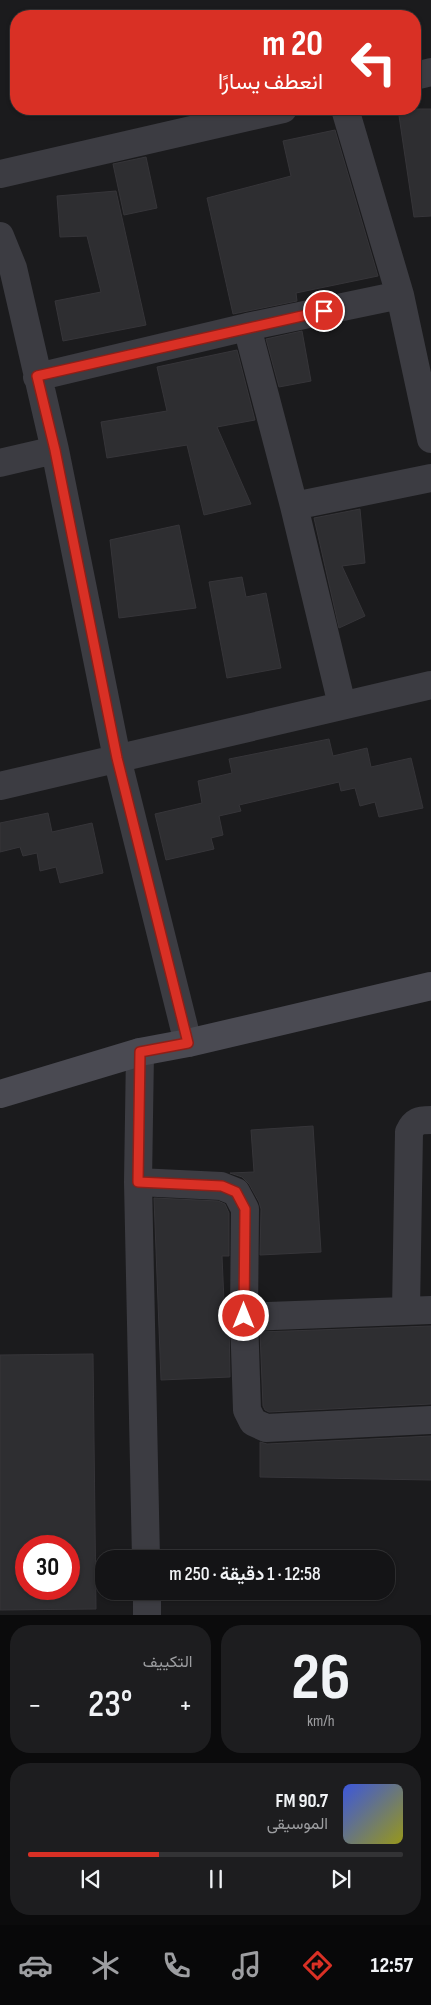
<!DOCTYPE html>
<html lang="ar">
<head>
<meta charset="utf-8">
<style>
  body { margin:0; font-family:"Sofia Sans Condensed",Vazirmatn,sans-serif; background:#1d1d1f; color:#f1f3f6; direction:rtl; height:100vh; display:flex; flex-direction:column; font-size:19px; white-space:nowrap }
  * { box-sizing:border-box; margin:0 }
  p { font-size:16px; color:#9d9ea1 }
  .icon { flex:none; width:28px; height:28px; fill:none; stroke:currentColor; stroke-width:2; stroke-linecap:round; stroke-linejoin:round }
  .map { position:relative; height:1615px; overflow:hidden; direction:ltr }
  .side { display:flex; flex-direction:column; gap:10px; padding:10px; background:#0b0b0c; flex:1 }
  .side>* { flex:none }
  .banner { position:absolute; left:10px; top:10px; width:411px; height:105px; border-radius:20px; box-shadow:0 1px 4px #0004,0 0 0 1px #333335; direction:rtl; background:#d93025; color:#fff; overflow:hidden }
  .speed { position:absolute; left:15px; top:1535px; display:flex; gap:10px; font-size:25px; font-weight:700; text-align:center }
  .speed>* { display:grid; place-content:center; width:65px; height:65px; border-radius:50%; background:#141416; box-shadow:0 1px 4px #0004,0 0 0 1px #333335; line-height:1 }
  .speed .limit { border:8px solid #d22; background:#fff; color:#111 }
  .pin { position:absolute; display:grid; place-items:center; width:42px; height:42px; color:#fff; margin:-21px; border:2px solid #fff; border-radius:50%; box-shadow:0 1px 5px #0007 }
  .me { position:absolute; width:55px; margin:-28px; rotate:0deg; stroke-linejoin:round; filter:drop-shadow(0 0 4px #0008) }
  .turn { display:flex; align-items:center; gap:18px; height:105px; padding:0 15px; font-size:22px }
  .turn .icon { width:65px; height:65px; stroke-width:2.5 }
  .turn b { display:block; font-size:35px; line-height:42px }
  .big { font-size:38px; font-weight:600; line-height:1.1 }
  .side .widget { flex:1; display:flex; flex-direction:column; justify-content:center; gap:8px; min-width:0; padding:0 18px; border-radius:20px; background:#1d1d1f }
  .side .dial { align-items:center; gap:0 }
  .dial b { font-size:65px; line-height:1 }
  .song { display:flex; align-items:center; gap:15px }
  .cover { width:60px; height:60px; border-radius:8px; background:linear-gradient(135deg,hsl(230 70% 55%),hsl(60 70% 35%)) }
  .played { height:5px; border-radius:2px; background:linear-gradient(90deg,#d93025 35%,#333335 35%) }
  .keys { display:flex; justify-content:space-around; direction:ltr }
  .heat { display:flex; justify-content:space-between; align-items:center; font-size:28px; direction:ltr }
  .side .tiles { flex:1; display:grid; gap:10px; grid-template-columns:1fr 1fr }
  .widget:last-child { grid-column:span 2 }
  .trip { position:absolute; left:95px; top:1550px; width:300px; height:50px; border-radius:20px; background:#141416; box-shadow:0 1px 4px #0004,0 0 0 1px #333335; font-weight:600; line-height:50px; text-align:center; direction:rtl }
  .menu { display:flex; height:80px; justify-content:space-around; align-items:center; background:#080809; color:#9d9ea1 }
  .menu .icon { width:35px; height:35px }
  .menu .active { color:#d93025 }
  .menu b { font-size:22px; color:#f1f3f6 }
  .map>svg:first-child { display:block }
  .building { fill:#2e2e31; stroke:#363539; fill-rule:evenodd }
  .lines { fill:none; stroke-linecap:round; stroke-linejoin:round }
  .street { stroke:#3c3c42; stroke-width:28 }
  .secondary { stroke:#4a4a52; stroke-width:28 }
  .route-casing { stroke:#8d1f18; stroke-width:12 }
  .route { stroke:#d93025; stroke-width:9 }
</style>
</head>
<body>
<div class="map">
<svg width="431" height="1615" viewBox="0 0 431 1615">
  <rect width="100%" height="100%" fill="#1b1b1d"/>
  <!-- building -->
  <path class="building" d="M398,109h33v107l-17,1z
    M335,130l43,146 -82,17 1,8 -64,13 -26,-116 84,-22 -8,-35z
    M146,157l11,51 -33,7 -11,-51z
    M116,191l30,134 -83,16 -8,-40 46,-9 -14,-56 -27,1 -3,-41z
    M302,331l9,50 -32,6 -13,-48z
    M237,350l18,70 -38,7 34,77 -47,11 -17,-70 -80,13 -6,-36 66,-11 -10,-44z
    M360,509l5,54 -23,3 23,50 -26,12 -25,-110z
    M179,525l17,83 -77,10 -9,-78z
    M242,577l4,20 20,-4 15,75 -54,10 -18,-96z
    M329,739l4,17 34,-8 4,19 40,-9 12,50 -44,9 -4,-15 -15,4 -5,-18 -14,3 -2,-9 -100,23 2,6 -22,5 4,19 -12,3 3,11 -48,11 -11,-46 47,-11 -4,-22 34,-8 -3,-14z
    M48,813l4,19 40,-9 11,50 -43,10 -4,-16 -16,4 -3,-18 -14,3 -3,-9 -20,5v-29z
    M313,1126l8,126 -61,3 1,-46 -2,-7 -10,-18 -7,-7 -12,-4 24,-1 -3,-42z
    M154,1198l64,3 7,3 4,9v43h-7l3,68 4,-1 1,54 -69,3z
    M431,1326v78l-162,8 -4,-2 -2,-4 -3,-74z
    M93,1354l3,255 -96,1v-255zM26,1546h43v43h-43z
    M431,1436v44l-171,-3v-35l7,2z"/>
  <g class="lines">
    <!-- street -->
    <path class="street" d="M415,76l16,-4
      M345,109l55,186 31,144
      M0,174l283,-65
      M0,236l13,32 42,182 62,308 71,285
      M247,327l47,179 48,199
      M37,377l210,-50 153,-32
      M0,463l55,-13
      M294,506l137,-28
      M0,786l431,-101
      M140,1052l-2,130 8,377
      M138,1182l83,4 15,6 9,17 -1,108 3,93 6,12 13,6 165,-8
      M406,1310l3,-178c5,-11 10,-12 22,-12
      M244,1317l187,-7
      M147,1591v24"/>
    <!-- secondary -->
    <path class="secondary" d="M0,1094l140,-42 48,-9 243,-57"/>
  </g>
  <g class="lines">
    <defs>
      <path id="route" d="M244,1316l1,-107 -9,-17 -14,-6 -84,-4 2,-130 48,-9 -71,-285 -62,-308 -18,-74 287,-65"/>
    </defs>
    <!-- route casing -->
    <use href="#route" class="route-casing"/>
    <!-- route -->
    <use href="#route" class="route"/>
  </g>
</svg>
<div class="speed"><div class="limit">30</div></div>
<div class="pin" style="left:324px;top:311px;background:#d93025"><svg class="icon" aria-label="arrive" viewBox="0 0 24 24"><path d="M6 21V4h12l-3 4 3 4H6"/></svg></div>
<svg class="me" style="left:244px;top:1316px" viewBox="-20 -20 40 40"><circle r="17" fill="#d93025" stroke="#fff" stroke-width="3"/><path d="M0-11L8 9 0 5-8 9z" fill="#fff"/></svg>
<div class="trip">12:58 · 1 دقيقة · 250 m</div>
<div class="banner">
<div class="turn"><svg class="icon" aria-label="left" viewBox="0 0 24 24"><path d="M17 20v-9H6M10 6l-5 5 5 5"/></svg><div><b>20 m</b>انعطف يسارًا</div></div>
</div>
</div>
<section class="side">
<div class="tiles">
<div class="widget dial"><b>26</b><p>km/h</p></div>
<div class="widget"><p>التكييف</p>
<div class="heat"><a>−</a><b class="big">23°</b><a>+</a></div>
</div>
<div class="widget">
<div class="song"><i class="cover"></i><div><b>90.7 FM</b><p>الموسيقى</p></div></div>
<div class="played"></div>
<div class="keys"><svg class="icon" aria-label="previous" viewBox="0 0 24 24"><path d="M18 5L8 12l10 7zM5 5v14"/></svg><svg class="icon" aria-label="pause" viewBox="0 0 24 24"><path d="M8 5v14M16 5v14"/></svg><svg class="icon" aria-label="next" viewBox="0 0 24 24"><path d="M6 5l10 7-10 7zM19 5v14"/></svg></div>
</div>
</div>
</section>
<nav class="menu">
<b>12:57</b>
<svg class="icon active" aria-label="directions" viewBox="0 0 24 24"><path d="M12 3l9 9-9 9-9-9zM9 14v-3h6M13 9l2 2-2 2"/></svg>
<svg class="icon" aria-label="music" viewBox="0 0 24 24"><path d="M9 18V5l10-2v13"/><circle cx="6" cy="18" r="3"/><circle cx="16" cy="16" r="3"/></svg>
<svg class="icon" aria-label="phone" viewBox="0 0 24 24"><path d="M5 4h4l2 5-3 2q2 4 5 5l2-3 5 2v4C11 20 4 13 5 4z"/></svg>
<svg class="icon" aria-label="climate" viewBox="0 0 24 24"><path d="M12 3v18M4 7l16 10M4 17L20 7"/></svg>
<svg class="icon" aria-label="car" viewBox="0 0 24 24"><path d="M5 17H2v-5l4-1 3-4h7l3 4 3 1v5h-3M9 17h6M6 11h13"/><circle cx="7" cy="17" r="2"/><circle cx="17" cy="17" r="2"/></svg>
</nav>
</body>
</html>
